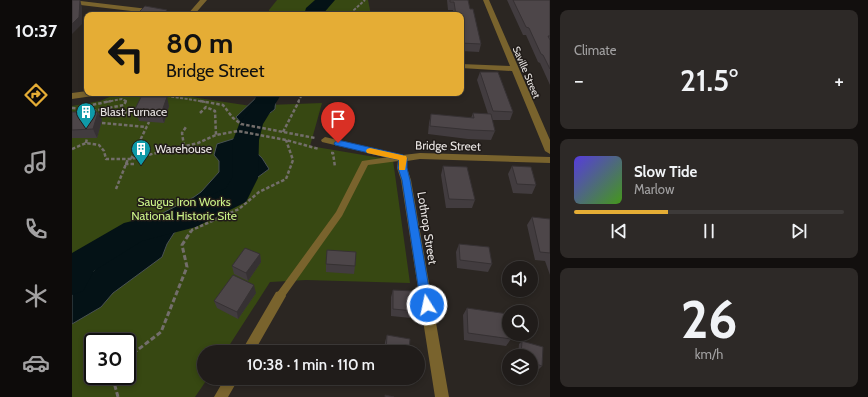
<!DOCTYPE html>
<html lang="en">
<head>
<meta charset="utf-8">
<style>
  body { margin:0; font-family:Cabin,sans-serif; background:#2d2927; color:#f1f3f6; height:100vh; display:flex; flex-direction:column; font-size:15px; white-space:nowrap }
  * { box-sizing:border-box; margin:0 }
  p { font-size:13px; color:#a2a1a2 }
  .icon { flex:none; width:22px; height:22px; fill:none; stroke:currentColor; stroke-width:2; stroke-linecap:round; stroke-linejoin:round }
  .map { position:relative; flex:1; overflow:hidden }
  .side { display:flex; flex-direction:column; gap:10px; padding:10px; background:#120f0e; width:318px }
  .side>* { flex:none }
  .hud { position:absolute; left:12px; top:12px; width:380px; height:84px; border-radius:8px; box-shadow:0 2px 6px #0003,0 0 0 1px #3d3a39; background:#e5ad35; color:#111; overflow:hidden }
  .buttons { position:absolute; left:430px; top:261px; display:grid; gap:8px }
  .buttons a { display:grid; place-items:center; width:36px; height:36px; border-radius:50%; background:#201c1a; box-shadow:0 2px 6px #0003,0 0 0 1px #3d3a39; font-size:20px }
  .speed { position:absolute; left:12px; top:333px; display:flex; gap:8px; font-size:20px; font-weight:700; text-align:center }
  .speed>* { display:grid; place-content:center; width:52px; height:52px; border-radius:50%; background:#201c1a; box-shadow:0 2px 6px #0003,0 0 0 1px #3d3a39; line-height:1 }
  .speed .limit { border:2px solid #111; border-radius:6px; background:#fff; color:#111 }
  .pin { position:absolute; display:grid; place-items:center; width:34px; height:34px; color:#fff; margin:-41px -17px; border-radius:50% 50% 50% 0; rotate:-45deg; box-shadow:0 0 4px #0007 }
  .pin .icon { rotate:45deg }
  .me { position:absolute; width:44px; margin:-22px; rotate:350deg; stroke-linejoin:round; filter:drop-shadow(0 0 3px #0008) }
  .turn { display:flex; align-items:center; gap:14px; height:84px; padding:0 16px; font-size:18px }
  .turn .icon { width:52px; height:52px; stroke-width:2.5 }
  .turn b { display:block; font-size:28px; line-height:34px }
  .big { font-size:30px; font-weight:600; line-height:1.1 }
  .side .widget { flex:1; display:flex; flex-direction:column; justify-content:center; gap:6px; min-width:0; padding:0 14px; border-radius:8px; background:#2d2927 }
  .side .dial { align-items:center; gap:0 }
  .dial b { font-size:52px; line-height:1 }
  .song { display:flex; align-items:center; gap:12px }
  .cover { width:48px; height:48px; border-radius:6px; background:linear-gradient(135deg,hsl(250 70% 55%),hsl(100 70% 35%)) }
  .played { height:4px; border-radius:2px; background:linear-gradient(90deg,#e5ad35 35%,#3d3a39 35%) }
  .keys { display:flex; justify-content:space-around; direction:ltr }
  .heat { display:flex; justify-content:space-between; align-items:center; font-size:22px; direction:ltr }
  .trip { position:absolute; left:125px; top:345px; width:228px; height:40px; border-radius:20px; background:#201c1a; box-shadow:0 2px 6px #0003,0 0 0 1px #3d3a39; font-weight:600; line-height:40px; text-align:center }
  main { display:flex; flex:1; min-height:0 }
  .tabs { display:flex; flex-direction:column; width:72px; justify-content:space-around; align-items:center; background:#0d0b0a; color:#a2a1a2 }
  .tabs .icon { width:28px; height:28px }
  .tabs .selected { color:#e5ad35 }
  .tabs b { font-size:18px; color:#f1f3f6 }
  .map>svg:first-child { display:block }
  .green { fill:#374812; fill-rule:evenodd }
  .water { fill:#041216; stroke:#495154 }
  .lines { fill:none; stroke-linecap:round; stroke-linejoin:round }
  .river { fill:#041216; fill-rule:evenodd }
  .path-far2 { stroke:#736e6b; stroke-width:2; stroke-dasharray:3 1.5; stroke-linecap:butt }
  .path-far1 { stroke:#736e6b; stroke-width:2.5; stroke-dasharray:3.5 2; stroke-linecap:butt }
  .path { stroke:#736e6b; stroke-width:3; stroke-dasharray:5 2.5; stroke-linecap:butt }
  .service { fill:#79632d; fill-rule:evenodd }
  .minor { fill:#79632d; fill-rule:evenodd }
  .tertiary { fill:#79632d; fill-rule:evenodd }
  .wall { fill:#423c3f }
  .shaded-wall { fill:#363133 }
  .building { fill:#4d4649; stroke:#363133 }
  .route { fill:#1a73e8; stroke:#114b97 }
  .slow { fill:#f59e0b }
  .labels { text-anchor:middle; stroke-width:3; stroke-linejoin:round; paint-order:stroke }
  .far-street-label { font-size:10px; fill:#e9e5e3; stroke:#211c19 }
  .poi-label { font-size:12px; fill:#e9e5e3; stroke:#211c19; text-anchor:start }
  .street-label { font-size:12px; fill:#e9e5e3; stroke:#211c19 }
  .park-label { font-size:12px; fill:#cbf388; stroke:#211c19 }
</style>
</head>
<body>
<main>
<nav class="tabs">
<b>10:37</b>
<svg class="icon selected" aria-label="directions" viewBox="0 0 24 24"><path d="M12 3l9 9-9 9-9-9zM9 14v-3h6M13 9l2 2-2 2"/></svg>
<svg class="icon" aria-label="music" viewBox="0 0 24 24"><path d="M9 18V5l10-2v13"/><circle cx="6" cy="18" r="3"/><circle cx="16" cy="16" r="3"/></svg>
<svg class="icon" aria-label="phone" viewBox="0 0 24 24"><path d="M5 4h4l2 5-3 2q2 4 5 5l2-3 5 2v4C11 20 4 13 5 4z"/></svg>
<svg class="icon" aria-label="climate" viewBox="0 0 24 24"><path d="M12 3v18M4 7l16 10M4 17L20 7"/></svg>
<svg class="icon" aria-label="car" viewBox="0 0 24 24"><path d="M5 17H2v-5l4-1 3-4h7l3 4 3 1v5h-3M9 17h6M6 11h13"/><circle cx="7" cy="17" r="2"/><circle cx="17" cy="17" r="2"/></svg>
</nav>
<div class="map">
<svg width="478" height="397" viewBox="0 0 478 397">
  <rect width="100%" height="100%" fill="#2b2622"/>
  <!-- green -->
  <path class="green" d="M205,0h91l3,15h-102v-5z
    M47,93h46l92,14 12,-2 53,-2 -12,43 83,14 17,123 -104,-3 -36,2 -45,70h-21v26h4l-13,19h-123v-291l28,-5zM21,342h34v34h-34z"/>
  <!-- water -->
  <path class="water" d="M189,93h15l-1,16c-14,13 -30,8 -27,36l14,13 7,11 -52,38 -33,19 -10,7 -7,11 -5,13 -49,36 -12,14 -29,17v-32l73,-70 49,-25 7,-5 18,-20v-11l-5,-6 3,-11 19,-6 4,-3 2,-11 -6,-7z"/>
  <g class="lines">
    <!-- river -->
    <path class="river" d="M243,0h20l-13,15h-18l2,-7z
      M186,93h24l-19,31 -4,16 -1,38 -12,24 -50,25 -54,14 -48,30 -11,20 -11,4v-42l52,-30 57,-14 45,-21 6,-10 1,-38 7,-18 9,-11z"/>
    <!-- path-far2 -->
    <path class="path-far2" d="M282,15v-5l11,-10
      M77,93l57,9
      M34,102l16,-3 4,2 -1,1
      M226,102l5,-9"/>
    <!-- path-far1 -->
    <path class="path-far1" d="M128,101l23,4 10,13 8,6 74,14
      M0,108l11,1 4,-3 24,-5
      M10,113l42,-8 2,-4
      M128,113l6,-6 9,4 1,24
      M24,115l24,-1 13,-4
      M30,123l45,4
      M211,132l16,-31
      M14,143l1,-5
      M112,146l-2,-13 4,-6
      M0,149l14,-6 13,2 5,6 2,8h25l67,-16 18,-8 22,-4 48,9 33,9
      M259,153h2l2,14
      M59,159l18,-37
      M53,164h10
      M44,189l12,-30
      M119,232l1,-2 47,-21 20,-17 27,-13 7,-19 -7,-20"/>
    <!-- path -->
    <path class="path" d="M55,358l34,-26 26,-65 -5,-22 9,-14
      M46,397l-3,-11 4,-10"/>
    <!-- service -->
    <path class="service" d="M331,155l3,1 1,2 -1,2 -38,5 -26,51 -59,83 -3,1 -3,-1 -2,-3 2,-3 59,-81 26,-51z"/>
    <!-- minor -->
    <path class="minor" d="M0,0l110,13 3,2h-20l-93,-11z
      M411,0h6l61,140v14l-5,-3 -33,-80 -51,-3v-4l49,2z
      M253,137l78,18 17,-2 130,4v6l-130,-4 -13,2v7l4,12 38,217h-14l-34,-217 -4,-12 1,-8 -76,-18 -1,-2z
      M208,291l4,1 2,4 -32,56h-13l35,-60z
      M153,378h14l-11,19h-14z"/>
    <!-- tertiary -->
    <path class="tertiary" d="M128,0h7l-13,15h-7z
      M15,91v2h10l-4,3 -21,3v-6z"/>
  </g>
  <!-- wall -->
  <path class="wall" d="M375,0h21l2,9 11,35 -2,8 -18,-1v-36h-8v-5h-5z
    M435,0h43v85l-10,-22 -2,-1 -12,-27h-3z
    M408,72l33,40 -3,8h-18l3,11 -4,9 -23,-1 -40,-5 1,-11 2,-9 40,4 2,-5 15,1 -11,-34z
    M159,93h16l-2,3z
    M97,106l-5,17 -25,-2 -4,-12z
    M0,112l30,8 -5,18h-25z
    M371,166l32,34 -3,8h-26l-5,-33z
    M440,166l24,19 -4,9 -19,-1 -5,-19z
    M460,217l18,2v56l-5,-14 -10,-1 -8,-35z
    M387,244l33,20 -4,8 -31,-4 -1,-16z
    M188,254l1,8 -13,19 -14,-7 -2,-8z
    M254,264l29,2 -1,8 -28,-2z
    M321,290l21,21 -3,7 -20,-2v-19z
    M184,293l-18,26 -21,-11 -3,-7z
    M395,308l44,31 -5,7 -42,-6 -1,-25z
    M315,335l22,17h-25l1,-10z
    M450,341l20,25 -3,3 -8,-3v-10h-13l1,-12z"/>
  <!-- shaded-wall -->
  <path class="shaded-wall" d="M8,0l2,7v17l-10,10v-10z
    M95,10l1,5h-6z
    M95,97l2,9 -5,17 -3,-9z
    M26,112l4,8 -5,18 -4,-9z
    M188,254l1,8 -13,19 -2,-8z
    M182,285l2,8 -18,26 -1,-7z"/>
  <!-- building -->
  <path class="building" d="M0,0h8l-1,17 -7,7z
    M378,0h18l2,9h3l8,35 -20,-1v-28h-5l-2,-13h-4z
    M441,0h37v36h-2l2,4v29l-7,-14 -2,-1 -12,-26 -3,-1z
    M73,6l22,4 -5,5h-26z
    M408,72h18l15,40 -20,-1z
    M69,97h26l-6,17 -25,-2 2,-3h-3z
    M0,112h26l-5,17 -21,1z
    M401,113l18,1 4,17 -24,-1 -41,-4 1,-12 43,4z
    M371,166l24,1 8,33 -26,-1z
    M440,166l19,1 5,18 -19,-1z
    M460,217l18,2v34l-10,-1z
    M387,244l30,3 3,17 -32,-4z
    M173,248l15,6 -14,19 -14,-7z
    M255,250l29,2 -1,14 -29,-2z
    M161,275l21,10 -17,27 -23,-11z
    M321,290l20,1 1,20 -21,-2z
    M395,308l41,6 1,20h1l1,5 -43,-6z
    M315,335l23,4 -1,13h-23z
    M450,341l21,6 -1,19 -11,-4v-6h-10z
    M313,395l9,2h-9z"/>
  <!-- route -->
  <path class="route" d="M266,140l65,15 4,3v10l3,12 22,125 -1,3 -4,2 -4,-2 -2,-3 -19,-125 -4,-12 1,-8 -64,-15 -1,-2z"/>
  <!-- slow -->
  <path class="slow" d="M298,148l36,8 1,2 -2,12h-6v-10l-32,-7 -1,-2 1,-2z"/>
  <!-- icons -->
  <defs>
    <symbol id="building-pin" viewBox="-11 -11 22 30"><path d="M0 17L-7.5 6A9.5 9.5 0 1 1 7.5 6Z" fill="#0f9aa8" stroke="#211c19"/><path d="M-4-6H4V6H1V3H-1V6H-4ZM-2.5-4.3h1.7v1.8h-1.7ZM.8-4.3h1.7v1.8H.8ZM-2.5-1h1.7V.8h-1.7ZM.8-1h1.7V.8H.8Z" fill="#fff"/></symbol>
  </defs>
  <g fill-rule="evenodd">
    <use href="#building-pin" x="3" y="101" width="22" height="30"/>
    <use href="#building-pin" x="58" y="138" width="22" height="30"/>
  </g>
  <g class="labels">
    <!-- far-street labels -->
    <g class="far-street-label">
      <text transform="translate(455 72) rotate(67)" y="4">Saville Street</text>
    </g>
    <!-- poi labels -->
    <g class="poi-label">
      <text x="28" y="116">Blast Furnace</text>
      <text x="83" y="153">Warehouse</text>
    </g>
    <!-- street labels -->
    <g class="street-label">
      <text transform="translate(376 146) rotate(1)" y="4">Bridge Street</text>
      <text transform="translate(355 228) rotate(81)" y="4">Lothrop Street</text>
    </g>
    <!-- park labels -->
    <g class="park-label">
      <text x="112" y="206">Saugus Iron Works<tspan x="112" dy="14">National Historic Site</tspan></text>
    </g>
  </g>
</svg>
<div class="buttons">
<a><svg class="icon" aria-label="sound" viewBox="0 0 24 24"><path d="M4 9h4l5-4v14l-5-4H4zM17 9q2 3 0 6"/></svg></a>
<a><svg class="icon" aria-label="search" viewBox="0 0 24 24"><circle cx="10" cy="10" r="6"/><path d="M15 15l6 6"/></svg></a>
<a><svg class="icon" aria-label="layers" viewBox="0 0 24 24"><path d="M12 4l9 5-9 5-9-5zM3 14l9 5 9-5"/></svg></a>
</div>
<div class="speed"><div class="limit">30</div></div>
<div class="pin" style="left:266px;top:143px;background:#d93025"><svg class="icon" aria-label="arrive" viewBox="0 0 24 24"><path d="M6 21V4h12l-3 4 3 4H6"/></svg></div>
<svg class="me" style="left:355px;top:305px" viewBox="-20 -20 40 40"><circle r="17" fill="#1a73e8" stroke="#fff" stroke-width="3"/><path d="M0-11L8 9 0 5-8 9z" fill="#fff"/></svg>
<div class="trip">10:38 · 1 min · 110 m</div>
<div class="hud">
<div class="turn"><svg class="icon" aria-label="left" viewBox="0 0 24 24"><path d="M17 20v-9H6M10 6l-5 5 5 5"/></svg><div><b>80 m</b>Bridge Street</div></div>
</div>
</div>
<section class="side">
<div class="widget"><p>Climate</p>
<div class="heat"><a>−</a><b class="big">21.5°</b><a>+</a></div>
</div>
<div class="widget">
<div class="song"><i class="cover"></i><div><b>Slow Tide</b><p>Marlow</p></div></div>
<div class="played"></div>
<div class="keys"><svg class="icon" aria-label="previous" viewBox="0 0 24 24"><path d="M18 5L8 12l10 7zM5 5v14"/></svg><svg class="icon" aria-label="pause" viewBox="0 0 24 24"><path d="M8 5v14M16 5v14"/></svg><svg class="icon" aria-label="next" viewBox="0 0 24 24"><path d="M6 5l10 7-10 7zM19 5v14"/></svg></div>
</div>
<div class="widget dial"><b>26</b><p>km/h</p></div>
</section>
</main>
</body>
</html>
